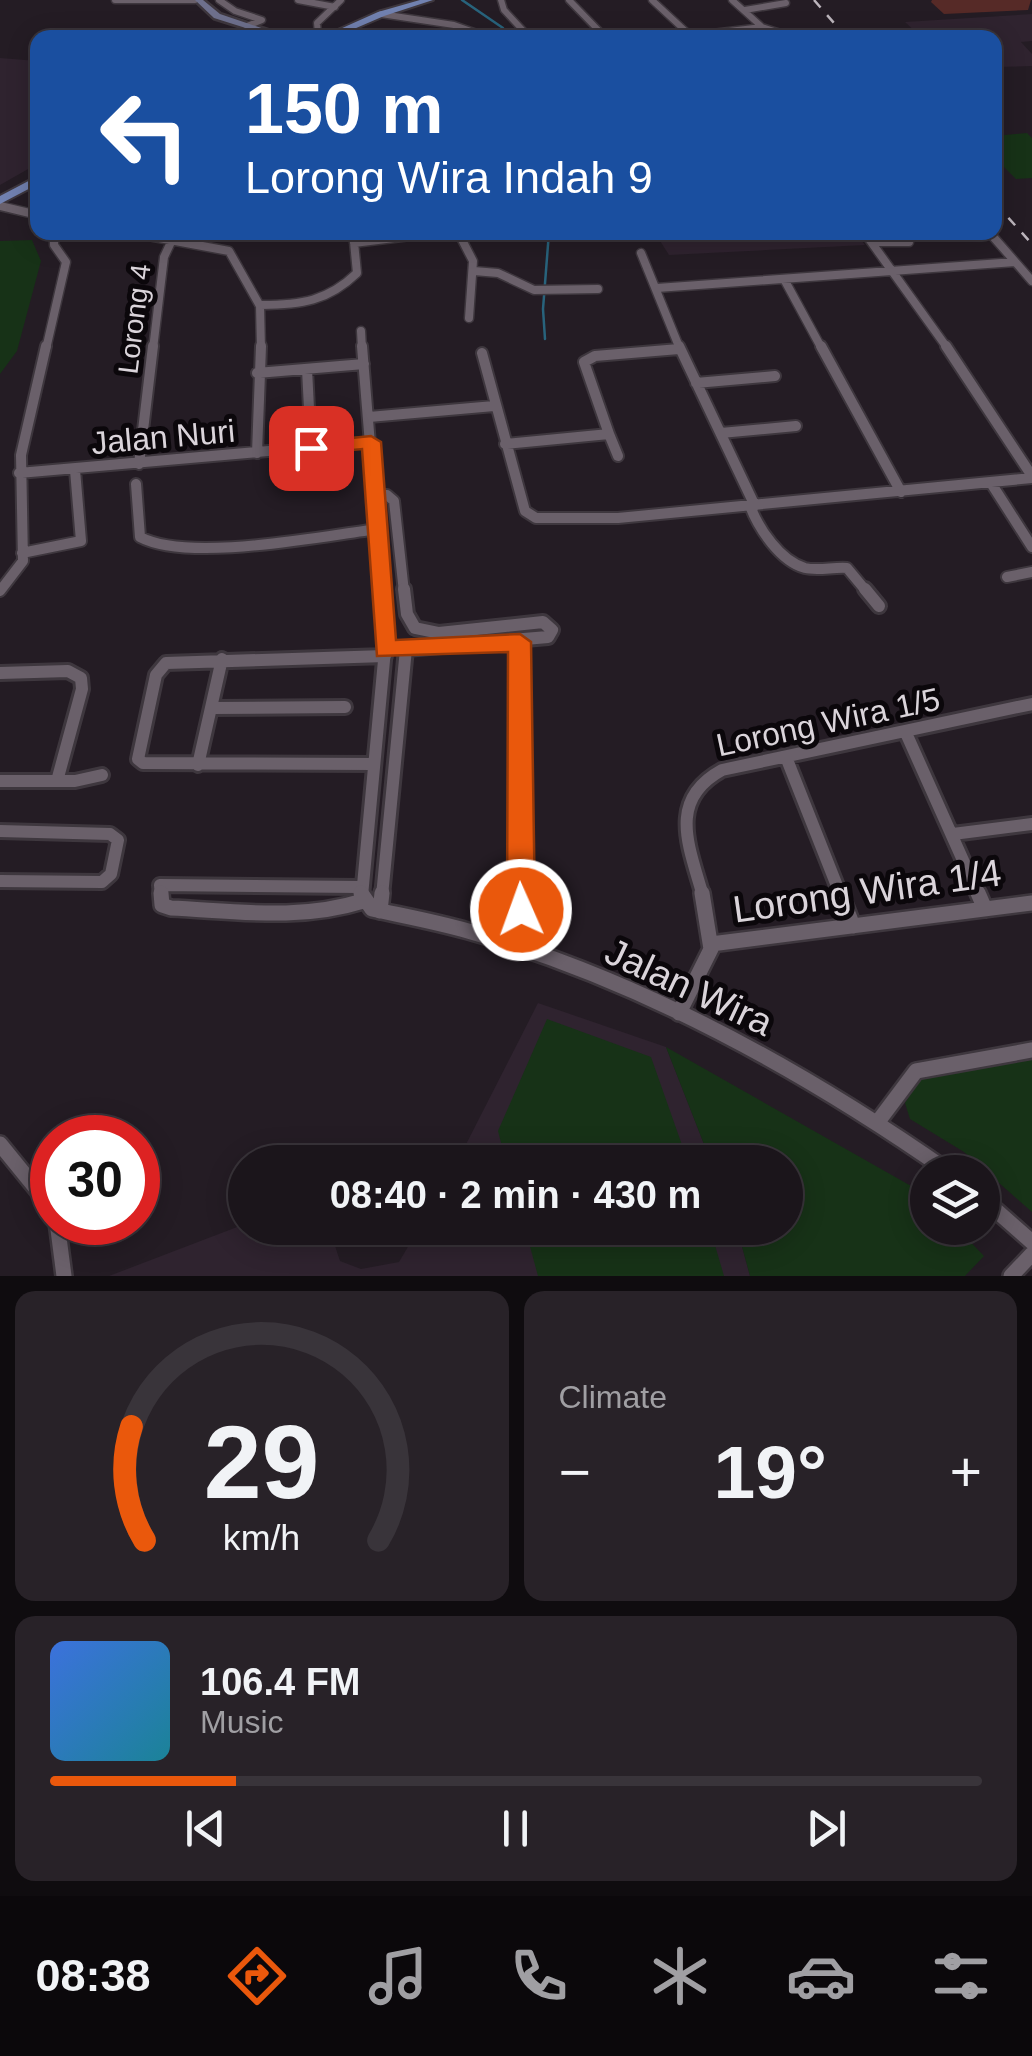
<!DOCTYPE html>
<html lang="en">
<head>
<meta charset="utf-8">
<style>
  body { margin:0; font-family:Helvetica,sans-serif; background:#282228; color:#f1f3f6; height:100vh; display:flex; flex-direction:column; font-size:38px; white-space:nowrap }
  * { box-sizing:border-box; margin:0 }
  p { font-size:32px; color:#a09fa3 }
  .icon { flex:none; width:55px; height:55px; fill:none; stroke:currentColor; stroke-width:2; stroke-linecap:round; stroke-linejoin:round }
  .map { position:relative; height:1276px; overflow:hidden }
  .drawer { display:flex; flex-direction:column; gap:15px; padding:15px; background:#0f0c0f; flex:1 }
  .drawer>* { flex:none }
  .banner { position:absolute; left:30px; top:30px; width:972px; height:210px; border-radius:20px; box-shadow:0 5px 25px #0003,0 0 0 2px #39343a; background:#1a4fa0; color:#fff; overflow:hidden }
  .controls { position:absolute; left:910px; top:1155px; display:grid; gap:20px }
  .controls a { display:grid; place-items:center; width:90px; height:90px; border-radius:50%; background:#1b151b; box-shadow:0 5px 25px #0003,0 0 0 2px #39343a; font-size:50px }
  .speed { position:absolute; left:30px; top:1115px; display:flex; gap:20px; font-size:50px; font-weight:700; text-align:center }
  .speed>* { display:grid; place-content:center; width:130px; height:130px; border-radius:50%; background:#1b151b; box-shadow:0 5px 25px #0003,0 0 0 2px #39343a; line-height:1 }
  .speed .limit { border:15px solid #d22; background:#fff; color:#111 }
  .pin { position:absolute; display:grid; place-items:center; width:85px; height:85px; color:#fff; margin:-42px; border-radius:20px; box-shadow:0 5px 15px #0006 }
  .me { position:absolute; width:110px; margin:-55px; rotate:358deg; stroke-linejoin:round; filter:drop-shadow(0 0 8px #0008) }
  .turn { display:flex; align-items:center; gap:35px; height:210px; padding:0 50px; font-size:45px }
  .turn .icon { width:130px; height:130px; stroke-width:2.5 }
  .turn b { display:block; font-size:70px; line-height:85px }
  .big { font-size:75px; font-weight:700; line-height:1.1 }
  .drawer .widget { flex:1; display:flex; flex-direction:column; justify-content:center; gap:15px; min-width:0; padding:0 35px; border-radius:20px; background:#282228 }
  .drawer .dial { align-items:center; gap:0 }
  .dial svg { height:260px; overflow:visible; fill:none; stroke:#39343a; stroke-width:7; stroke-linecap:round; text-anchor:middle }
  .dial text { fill:#f1f3f6; stroke:none }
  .song { display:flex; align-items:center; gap:30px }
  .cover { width:120px; height:120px; border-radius:15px; background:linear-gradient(135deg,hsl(220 70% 55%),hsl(190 70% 35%)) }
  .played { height:10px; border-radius:5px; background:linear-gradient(90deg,#ea580c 20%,#39343a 20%) }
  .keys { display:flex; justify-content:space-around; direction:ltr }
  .heat { display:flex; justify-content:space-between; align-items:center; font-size:55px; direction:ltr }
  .drawer .tiles { flex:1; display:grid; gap:15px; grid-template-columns:1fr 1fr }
  .widget:last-child { grid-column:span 2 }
  .trip { position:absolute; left:228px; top:1145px; width:575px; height:100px; border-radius:50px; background:#1b151b; box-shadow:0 5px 25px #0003,0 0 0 2px #39343a; font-weight:700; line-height:100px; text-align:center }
  .tab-bar { display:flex; height:160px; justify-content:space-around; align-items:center; background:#0b080b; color:#a09fa3 }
  .tab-bar .icon { width:70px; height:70px }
  .tab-bar .active { color:#ea580c }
  .tab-bar b { font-size:45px; color:#f1f3f6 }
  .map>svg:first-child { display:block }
  .built { fill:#2f232f }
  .green { fill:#173217 }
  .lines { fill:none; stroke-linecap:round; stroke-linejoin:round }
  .stream { stroke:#28637c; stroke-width:2.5 }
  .street-far4-casing { stroke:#3e373e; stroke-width:9 }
  .street-far3-casing { stroke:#3e373e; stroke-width:11 }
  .street-far2-casing { stroke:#3e373e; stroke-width:14 }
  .street-far1-casing { stroke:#3e373e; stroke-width:18 }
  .street-casing { stroke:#3e373e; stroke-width:20 }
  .secondary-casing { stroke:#3e373e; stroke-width:5 }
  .primary-casing { stroke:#3e373e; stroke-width:4 }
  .street-far4 { stroke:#6a606a; stroke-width:6 }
  .street-far3 { stroke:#6a606a; stroke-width:8 }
  .street-far2 { stroke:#6a606a; stroke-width:10 }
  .street-far1 { stroke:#6a606a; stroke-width:12 }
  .street { stroke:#6a606a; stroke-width:15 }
  .secondary { fill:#6e708d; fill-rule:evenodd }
  .primary { fill:#7181b0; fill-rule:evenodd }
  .rail { stroke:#bcb5bc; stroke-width:2.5; stroke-dasharray:10 10; stroke-linecap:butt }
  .wall { fill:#562a27 }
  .route { fill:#ea580c; stroke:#983908; stroke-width:2.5 }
  .labels { text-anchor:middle; stroke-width:10; stroke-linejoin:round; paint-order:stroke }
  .far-street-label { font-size:28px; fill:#dad4da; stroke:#0b070b }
  .street-label { font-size:32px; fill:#dad4da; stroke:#0b070b }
  .near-street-label { font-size:38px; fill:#dad4da; stroke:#0b070b }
</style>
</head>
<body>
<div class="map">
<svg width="1032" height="1276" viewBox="0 0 1032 1276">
  <rect width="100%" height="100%" fill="#241c24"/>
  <!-- built -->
  <path class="built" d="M1032,14v27l-11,1 11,12v12l-37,1v-29l-74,-1 -16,-15z
    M0,58l38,3 -1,103 -37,21z
    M655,233h201l9,12 -196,10z
    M538,1003l128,44 45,115h-254z
    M245,1224v4h84l11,33 21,8 38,-7 20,-34h318l13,48h-641z"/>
  <!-- green -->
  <path class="green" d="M1027,133l5,5v40l-16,1 -21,-21v-22z
    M32,240l9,21 -24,90 -17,23v-133z
    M547,1019l104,38 37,105h-182l-8,-31z
    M666,1047l261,148 1,33h29l27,28 -19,20h-215l-13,-48h48v-66h-74z
    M1032,1058v154l-68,-60 -54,-33 -5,-16 15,-26z
    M525,1228h185l14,48h-186z"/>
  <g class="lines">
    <!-- stream -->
    <path class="stream" d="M462,0l41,28 1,10
      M545,339l-2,-30 6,-77"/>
    <defs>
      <path id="street-far4" d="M115,0h80
        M219,0l16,11 27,9 -15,6
        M298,0l37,7
        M501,0l3,10 26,28
        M569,0l37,38
        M652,0l41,38
        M745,10l41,-7
        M381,14l73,11 37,13
        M762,27l34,11
        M318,33l-1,-10 24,-23
        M424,38l3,-4
        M671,38l91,-11 -30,-27"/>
      <path id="street-far3" d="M0,206l38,9
        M127,232l102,19 31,55 1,43
        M458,232l15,29 -4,57
        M864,232l84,117
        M989,232l43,49
        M872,242h37l-5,-10
        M354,243l88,-11
        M641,253l39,96
        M474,271l24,2 36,17 64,-1
        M784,279l38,70
        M657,288l358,-26
        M261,305c40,0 67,-4 96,-32l-3,-31
        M361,331l1,18
        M46,349l20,-87 -12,-17v-13
        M153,349l11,-92 8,-17"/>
      <path id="street-far2" d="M362,346l20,246
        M679,346l76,160
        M821,346l80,146
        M946,346l86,130
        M482,353l43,158 11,7h82l414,-40
        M307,369l4,79
        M257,373l107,-9
        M696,383l79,-7
        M369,417l125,-11
        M721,433l75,-7
        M609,434l9,22
        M505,444l104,-10 -25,-72 11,-6 84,-7
        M257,453l4,-107
        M139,464l14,-118
        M19,473l352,-31
        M991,483l41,64
        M136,484l4,53c49,26 181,-1 238,-8
        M375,496l12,-1 7,6 10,91
        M750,506c9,23 30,55 55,62 13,3 28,-1 42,0l20,24
        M22,553l59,-12 -6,-71
        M1007,577l25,-5
        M0,591l23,-30 -2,-106 25,-109"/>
      <path id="street-far1" d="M865,589l14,17
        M520,643v253
        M0,673l68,-2 13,7 1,11 -25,92
        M212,708l133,-1
        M906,733l73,163
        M786,757l55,139
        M374,764l-231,-1 -5,-4 18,-84 10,-12 219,-7
        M198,765l24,-106
        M0,781h75l27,-6
        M0,831l110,3 8,6 -7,34 -9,8 -102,-1
        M953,834l79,-10
        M161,896l-1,-11 200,2
        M362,896l24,-257 -4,-50
        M382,896l24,-247 142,-12 4,-7 -9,-8 -104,11 -24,-5 -8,-14 -3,-25
        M703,896c-14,-50 -36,-96 19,-126l310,-66"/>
      <path id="street" d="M161,893l1,12 9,3c65,3 129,13 192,-7
        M361,893l11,16c32,7 65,13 96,22 173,49 335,139 481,241
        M520,893v57
        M840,893l13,33
        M978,893l7,16
        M380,911l2,-18
        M711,944l321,-41
        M679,1013l32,-64 -9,-56
        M877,1123l39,-52 116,-21
        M0,1144l52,64
        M982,1198l50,44
        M57,1222l7,54
        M1011,1276l21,-22"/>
      <path id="secondary" d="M195,0h8l17,14 71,24h-14l-63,-20z"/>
      <path id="primary" d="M420,0h13l-49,16 -51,22h-13l58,-26z
        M271,30h47l4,3 -4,3 -50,-1z
        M38,176v8l-38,20v-8z"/>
    </defs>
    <!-- street-far4 casing -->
    <use href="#street-far4" class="street-far4-casing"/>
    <!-- street-far3 casing -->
    <use href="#street-far3" class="street-far3-casing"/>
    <!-- street-far2 casing -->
    <use href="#street-far2" class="street-far2-casing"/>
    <!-- street-far1 casing -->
    <use href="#street-far1" class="street-far1-casing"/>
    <!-- street casing -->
    <use href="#street" class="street-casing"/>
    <!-- secondary casing -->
    <use href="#secondary" class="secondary-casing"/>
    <!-- primary casing -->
    <use href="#primary" class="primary-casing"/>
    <!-- street-far4 -->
    <use href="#street-far4" class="street-far4"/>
    <!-- street-far3 -->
    <use href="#street-far3" class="street-far3"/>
    <!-- street-far2 -->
    <use href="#street-far2" class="street-far2"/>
    <!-- street-far1 -->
    <use href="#street-far1" class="street-far1"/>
    <!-- street -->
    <use href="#street" class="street"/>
    <!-- secondary -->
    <use href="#secondary" class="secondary"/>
    <!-- primary -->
    <use href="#primary" class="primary"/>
    <!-- rail -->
    <path class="rail" d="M814,0l33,38
      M995,203l37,41"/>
  </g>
  <!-- wall -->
  <path class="wall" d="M932,0h99l-3,10 -84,4 -13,-12z"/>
  <!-- route -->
  <path class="route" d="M371,436l10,6 15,198 124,-6 11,8 4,268 -4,8 -10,4 -10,-4 -4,-8 1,-258 -131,4 -15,-207 -51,5 -9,-6 9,-6z"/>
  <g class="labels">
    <!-- far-street labels -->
    <g class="far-street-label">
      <text transform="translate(134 319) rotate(-83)" y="10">Lorong 4</text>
    </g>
    <!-- street labels -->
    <g class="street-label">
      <text transform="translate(163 437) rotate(-5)" y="11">Jalan Nuri</text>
      <text transform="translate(828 722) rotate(-12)" y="11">Lorong Wira 1/5</text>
    </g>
    <!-- near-street labels -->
    <g class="near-street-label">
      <text transform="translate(867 891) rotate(-8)" y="13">Lorong Wira 1/4</text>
      <text transform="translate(689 987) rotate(25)" y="13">Jalan Wira</text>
    </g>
  </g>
</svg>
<div class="controls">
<a><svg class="icon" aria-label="layers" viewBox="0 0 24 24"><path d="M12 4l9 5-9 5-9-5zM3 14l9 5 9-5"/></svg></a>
</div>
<div class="speed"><div class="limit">30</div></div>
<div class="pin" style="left:311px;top:448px;background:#d93025"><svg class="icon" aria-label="arrive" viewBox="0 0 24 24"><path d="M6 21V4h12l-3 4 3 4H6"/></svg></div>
<svg class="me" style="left:521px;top:910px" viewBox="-20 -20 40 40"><circle r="17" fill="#ea580c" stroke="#fff" stroke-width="3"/><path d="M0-11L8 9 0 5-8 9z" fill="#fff"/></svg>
<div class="trip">08:40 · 2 min · 430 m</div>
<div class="banner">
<div class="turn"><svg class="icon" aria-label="left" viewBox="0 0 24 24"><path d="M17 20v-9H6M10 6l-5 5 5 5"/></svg><div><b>150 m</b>Lorong Wira Indah 9</div></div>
</div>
</div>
<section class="drawer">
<div class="tiles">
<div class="widget dial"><svg viewBox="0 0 100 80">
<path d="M14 69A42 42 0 1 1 86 69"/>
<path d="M14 69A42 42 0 0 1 10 34" stroke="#ea580c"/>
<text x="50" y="56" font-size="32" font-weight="700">29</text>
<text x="50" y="72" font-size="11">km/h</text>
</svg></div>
<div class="widget"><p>Climate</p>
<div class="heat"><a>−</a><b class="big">19°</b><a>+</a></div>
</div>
<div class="widget">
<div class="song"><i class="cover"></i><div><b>106.4 FM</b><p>Music</p></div></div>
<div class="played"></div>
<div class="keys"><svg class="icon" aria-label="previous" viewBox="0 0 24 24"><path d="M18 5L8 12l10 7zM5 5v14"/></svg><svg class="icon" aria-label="pause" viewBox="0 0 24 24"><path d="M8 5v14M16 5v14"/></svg><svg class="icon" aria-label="next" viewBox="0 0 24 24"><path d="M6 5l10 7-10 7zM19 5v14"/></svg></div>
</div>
</div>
</section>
<nav class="tab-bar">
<b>08:38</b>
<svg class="icon active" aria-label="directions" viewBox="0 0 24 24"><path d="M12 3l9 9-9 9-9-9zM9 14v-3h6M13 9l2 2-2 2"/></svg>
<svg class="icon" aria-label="music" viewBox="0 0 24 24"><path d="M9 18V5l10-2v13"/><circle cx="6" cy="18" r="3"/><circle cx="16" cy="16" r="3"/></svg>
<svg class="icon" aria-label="phone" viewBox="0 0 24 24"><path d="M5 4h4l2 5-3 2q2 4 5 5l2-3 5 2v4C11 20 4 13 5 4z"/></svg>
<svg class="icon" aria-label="climate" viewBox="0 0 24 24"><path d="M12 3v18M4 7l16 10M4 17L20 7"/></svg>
<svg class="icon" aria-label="car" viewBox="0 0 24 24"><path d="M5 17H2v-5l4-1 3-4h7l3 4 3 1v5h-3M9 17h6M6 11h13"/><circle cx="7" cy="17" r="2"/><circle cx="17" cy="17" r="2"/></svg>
<svg class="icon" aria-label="filters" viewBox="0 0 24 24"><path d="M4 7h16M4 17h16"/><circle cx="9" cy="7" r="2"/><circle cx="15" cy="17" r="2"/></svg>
</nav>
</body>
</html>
